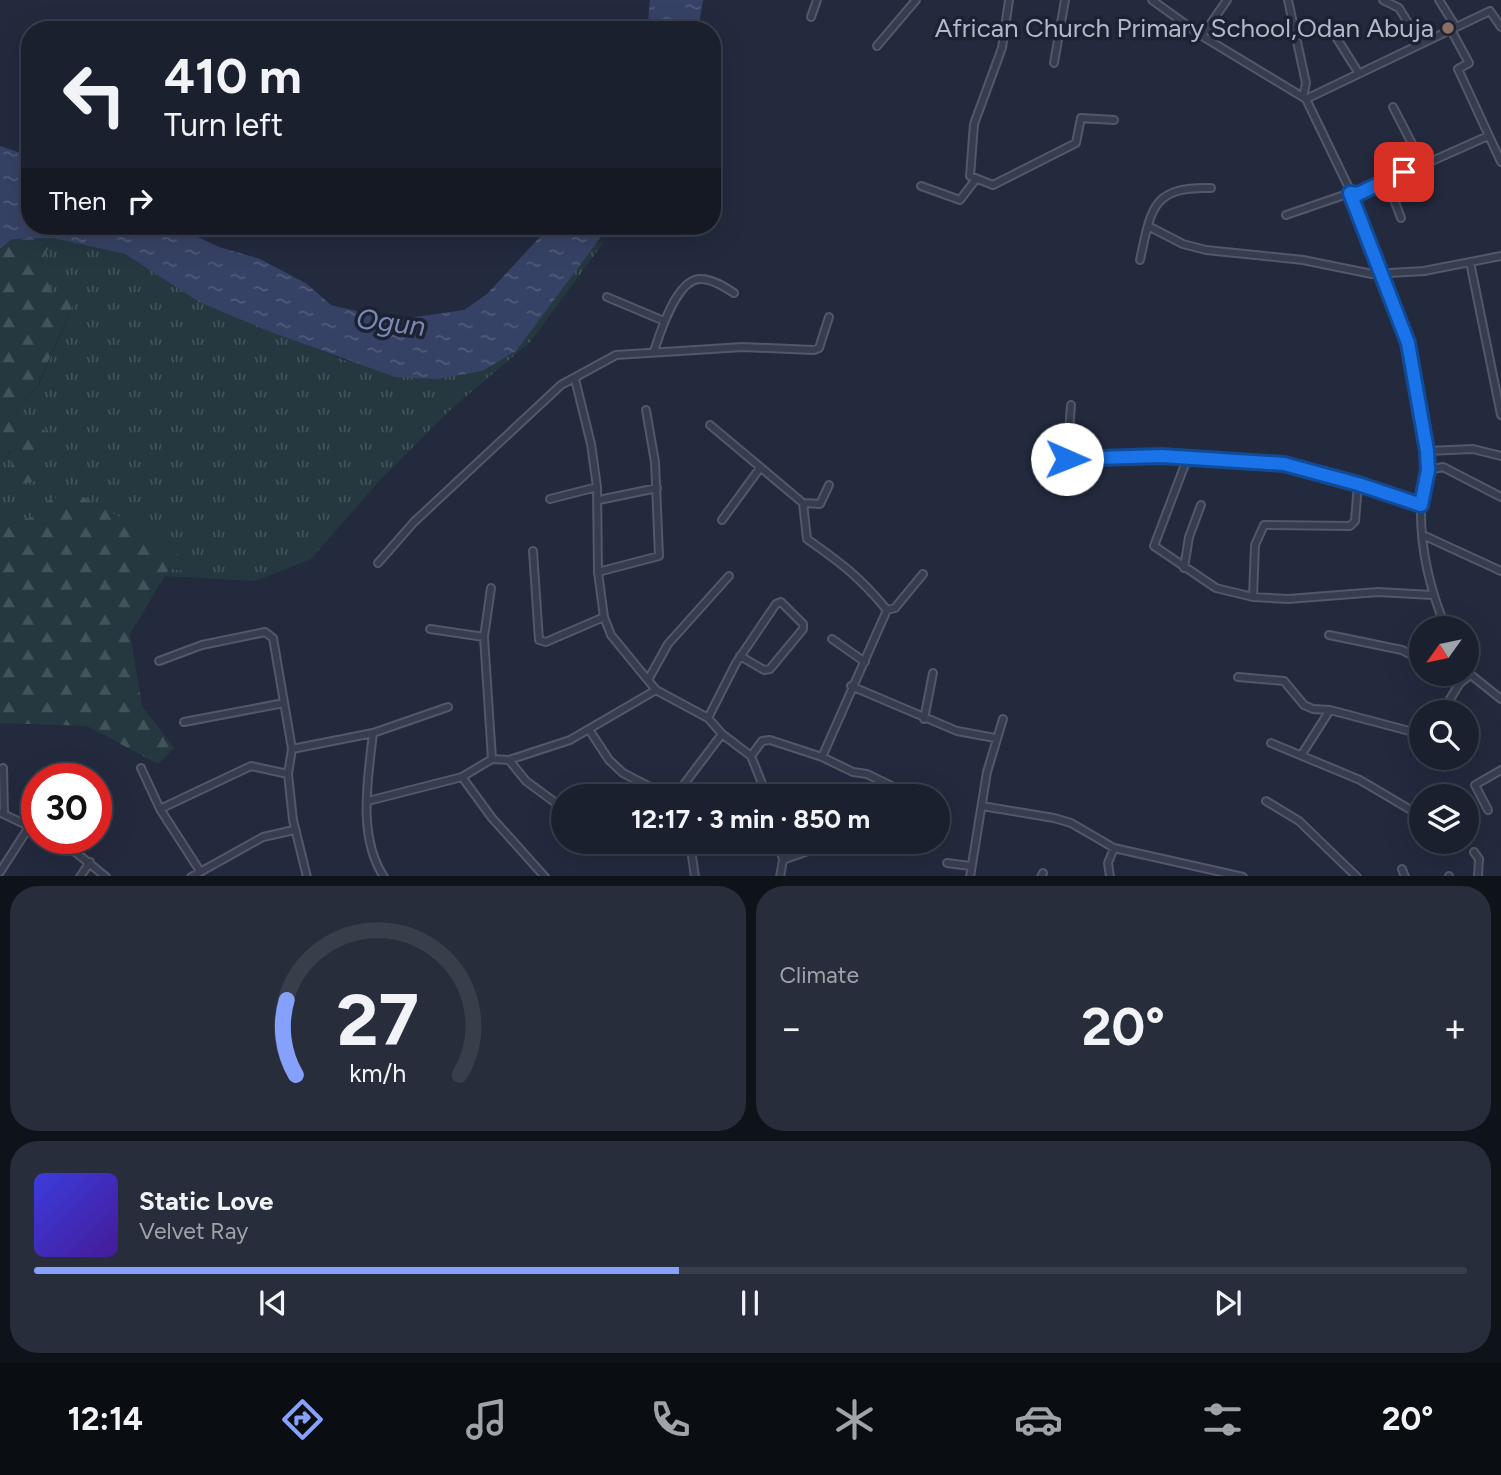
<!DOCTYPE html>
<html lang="en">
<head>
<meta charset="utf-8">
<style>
  body { margin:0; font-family:Figtree,sans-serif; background:#272d3a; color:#f1f3f6; height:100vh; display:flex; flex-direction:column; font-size:26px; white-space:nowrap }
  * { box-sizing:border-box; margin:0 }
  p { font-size:23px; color:#9fa3aa }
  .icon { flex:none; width:38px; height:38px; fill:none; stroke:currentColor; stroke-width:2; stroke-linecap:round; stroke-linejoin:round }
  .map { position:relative; height:876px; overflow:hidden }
  .sheet { display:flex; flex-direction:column; gap:10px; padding:10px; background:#0e1219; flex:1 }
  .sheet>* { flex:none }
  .banner { position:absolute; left:21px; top:21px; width:700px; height:214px; border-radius:28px; box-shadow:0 7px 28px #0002,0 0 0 2px #383e4a; background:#1a202e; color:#f1f3f6; overflow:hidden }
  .needle { width:46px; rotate:237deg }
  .buttons { position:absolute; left:1409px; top:616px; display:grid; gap:14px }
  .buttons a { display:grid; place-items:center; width:70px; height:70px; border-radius:50%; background:#1a202e; box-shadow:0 7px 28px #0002,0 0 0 2px #383e4a; font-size:35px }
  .speed { position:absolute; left:21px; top:763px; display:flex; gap:14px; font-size:35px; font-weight:700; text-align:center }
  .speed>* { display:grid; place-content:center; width:91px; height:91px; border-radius:50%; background:#1a202e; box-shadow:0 7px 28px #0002,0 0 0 2px #383e4a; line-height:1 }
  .speed .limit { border:10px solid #d22; background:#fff; color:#111 }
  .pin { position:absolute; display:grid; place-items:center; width:60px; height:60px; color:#fff; margin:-30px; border-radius:14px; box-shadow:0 4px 10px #0006 }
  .me { position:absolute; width:77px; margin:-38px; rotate:91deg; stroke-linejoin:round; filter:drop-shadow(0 0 5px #0008) }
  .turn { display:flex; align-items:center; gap:24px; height:147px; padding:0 28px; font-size:32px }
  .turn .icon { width:91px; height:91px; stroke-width:2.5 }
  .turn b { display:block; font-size:49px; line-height:60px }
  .then { display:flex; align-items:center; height:66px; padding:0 28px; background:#0003; gap:14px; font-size:26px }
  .big { font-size:52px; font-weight:700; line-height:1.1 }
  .sheet .card { flex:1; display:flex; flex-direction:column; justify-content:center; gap:10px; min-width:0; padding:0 24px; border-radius:28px; background:#272d3a }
  .sheet .dial { align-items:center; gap:0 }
  .dial svg { height:182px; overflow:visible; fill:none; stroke:#383e4a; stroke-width:7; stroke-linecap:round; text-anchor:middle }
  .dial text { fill:#f1f3f6; stroke:none }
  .song { display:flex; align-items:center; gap:21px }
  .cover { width:84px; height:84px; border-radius:10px; background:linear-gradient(135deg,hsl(240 70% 55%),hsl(260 70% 35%)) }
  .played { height:7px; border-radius:4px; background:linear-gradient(90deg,#86a1fb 45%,#383e4a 45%) }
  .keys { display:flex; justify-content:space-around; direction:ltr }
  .heat { display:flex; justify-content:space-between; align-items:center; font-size:38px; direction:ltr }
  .sheet .tiles { flex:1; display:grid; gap:10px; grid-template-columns:1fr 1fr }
  .card:last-child { grid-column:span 2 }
  .trip { position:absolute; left:551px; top:784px; width:399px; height:70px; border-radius:35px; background:#1a202e; box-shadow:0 7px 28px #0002,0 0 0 2px #383e4a; font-weight:700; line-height:70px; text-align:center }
  .dock { display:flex; height:112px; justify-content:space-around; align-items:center; background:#0a0d12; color:#9fa3aa }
  .dock .icon { width:49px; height:49px }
  .dock .on { color:#86a1fb }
  .dock b { font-size:32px; color:#f1f3f6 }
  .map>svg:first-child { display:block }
  .grass { fill:url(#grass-tufts) }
  .forest { fill:url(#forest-firs) }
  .water { fill:url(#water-ripples) }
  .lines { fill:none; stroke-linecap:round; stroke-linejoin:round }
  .minor-casing { stroke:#525869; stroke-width:10 }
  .minor { stroke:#373d4e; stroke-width:6 }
  .route-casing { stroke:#114b97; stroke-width:18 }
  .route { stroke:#1a73e8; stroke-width:12 }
  .education-dot { fill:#8d6e63; stroke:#1c2233; stroke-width:2.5 }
  .labels { text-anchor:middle; stroke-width:7; stroke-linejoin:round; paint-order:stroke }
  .poi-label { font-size:26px; fill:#b3b8c9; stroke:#1c2233; text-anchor:end }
  .water-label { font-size:28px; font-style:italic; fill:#7a89b2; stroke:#1c2233 }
</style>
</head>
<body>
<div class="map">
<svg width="1501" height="877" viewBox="0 0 1501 877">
  <defs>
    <pattern id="grass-tufts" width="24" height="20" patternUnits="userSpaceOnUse" patternTransform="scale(1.75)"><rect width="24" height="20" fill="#25383f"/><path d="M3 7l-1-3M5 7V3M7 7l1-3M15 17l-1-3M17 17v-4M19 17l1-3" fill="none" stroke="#425359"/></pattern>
    <pattern id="forest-firs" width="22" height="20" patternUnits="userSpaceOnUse" patternTransform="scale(1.75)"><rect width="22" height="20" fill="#25383f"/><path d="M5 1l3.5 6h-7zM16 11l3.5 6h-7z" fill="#425359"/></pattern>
    <pattern id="water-ripples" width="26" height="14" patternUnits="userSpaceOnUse" patternTransform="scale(1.75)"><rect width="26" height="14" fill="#364265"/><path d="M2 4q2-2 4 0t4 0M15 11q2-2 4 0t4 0" fill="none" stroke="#515b7a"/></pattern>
  </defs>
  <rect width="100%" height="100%" fill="#232a3e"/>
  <!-- grass -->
  <path class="grass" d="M53,238l72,16 74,48 150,60 166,-11 79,-108 10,-1 -74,100 -80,68 -71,71 -68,78 -56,22 -91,-5 5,-7 21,-6 -45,-31 -67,-38 -28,5 -18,18 -26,8 -6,-7v-50l32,-49 -16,-8 23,-26 36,-85 -24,-9 -8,-32z"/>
  <!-- forest -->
  <path class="forest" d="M53,238l-10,21 8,32 24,8 -37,86 -22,26 16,8 15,14 -8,47 -26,6 -3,-36 -10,18v-219l12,-10z
    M78,494l67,38 45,31 1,8 -22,-2 -39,65 12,72 32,42 -16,16 -71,-38 -87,-3v-205l6,7 26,-8 18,-18z"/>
  <!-- water -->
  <path class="water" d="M650,0h53l-5,30h-51z
    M0,146l30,10v70h154l5,7 30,14 41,12 47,25 24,21 63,15 70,-10 23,-16 63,-68h59l-93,125 -34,20 -44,8 -43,-2 -124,-45 -72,-30 -74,-48 -72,-16 -41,1 -12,10z"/>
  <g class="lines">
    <defs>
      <path id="minor" d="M1009,0l-7,48 -28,76 -4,52 23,9 83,-42 5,-25 33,2
        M1152,0l50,36 104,63 42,87 60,157 19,108c1,19 -5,36 -6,55 -1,42 9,84 25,122
        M1288,0l18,83 -3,14
        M1383,0l16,8 22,36
        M1439,0l17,27
        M811,17l6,-17
        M1451,30l18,33 -11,6 43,93
        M1202,36l25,-36
        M1336,37l22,35
        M877,46l39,-46
        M1054,63l11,-63
        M1306,99l184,-88 11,16
        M1393,107l29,56
        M1387,181l14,37
        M921,186l39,14 16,-21
        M1286,215l64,-22 8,1 130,-58
        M1148,226l35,18 23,6 97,10 69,14 52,-3 77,-15
        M1140,260c11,-51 12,-74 71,-72
        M1470,262l31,153
        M607,297l57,24
        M654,351c6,-18 22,-70 45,-72 12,-1 26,8 35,14
        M575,379l16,65 6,43 1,85 6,45 7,18 45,55 52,28 14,16 29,22 16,40
        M1071,405l-4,54 94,-3 123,8 74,20 63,21
        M710,425l93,78 17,1 9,-19
        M1427,451l46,-2 28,7
        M1187,459l-33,87 62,42 37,9 35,2 90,-7 54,3
        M1428,470l15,-3 58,30
        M550,499l47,-12
        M599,500l58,-12
        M803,503l4,36c34,24 53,38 80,71
        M722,520l38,-52
        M1425,536l76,35
        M533,551l6,89 7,2 58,-25
        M378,563l36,-41 147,-137 55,-30 127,-8 71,3 5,-2 10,-31
        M1184,568l5,-31 12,-32
        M598,572l61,-16 -4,-94 -9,-52
        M491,588l-7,49 8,122
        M1253,597l2,-52 9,-20 86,1 5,-5 3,-37
        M430,629l54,8
        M1329,635l73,15 19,10
        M832,639l33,23
        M159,661l43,-16 63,-13 8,6 19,111 -4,25 5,46 14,57
        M1466,671l35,28
        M1441,674l19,9
        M1238,677l46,4 20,24 9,4 17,1 91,24
        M648,680l20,-36 61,-68
        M851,686l106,45 38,7
        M1442,712l18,-29 9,-7
        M708,718l28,-55 40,-59 5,-2 22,22v5l-33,40 -6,1 -24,-14
        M924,719l9,-46
        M184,722l100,-19
        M590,731l19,29 14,13 44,23
        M373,733c-5,46 -16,103 11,144
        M1271,743l89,37 61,36
        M292,749l81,-16 75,-26
        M1302,754l28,-44
        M751,756l11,-15 8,-1 52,17 31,15 14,2 45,22
        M822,757l65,-147 8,-2 28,-34
        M509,760l17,21 38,28
        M3,768l1,46
        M141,768l19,41 40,62
        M462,777l30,41 53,59
        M682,787l40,-53
        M368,801l94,-24 30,-18 17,1 61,-20 86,-50
        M1266,801l33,20 58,56
        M982,806l72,12 17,5 43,25 129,29
        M160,809l91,-43 37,8
        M1488,810l-13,-25 26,-15
        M1,813l36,17
        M58,838l48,39
        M645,842l46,5
        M690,842l5,35
        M778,842l5,18 -3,17
        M1474,852l5,7 -1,18
        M783,860l50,-18
        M947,863l23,3
        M1402,869l3,8
        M0,872l29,-45
        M1449,876v1
        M80,877l10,-15
        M191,877l72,-40 31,-7
        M970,877l17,-105 16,-53
        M1041,877l2,-4
        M1110,877l-2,-14 6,-15"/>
    </defs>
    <!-- minor casing -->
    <use href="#minor" class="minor-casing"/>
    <!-- minor -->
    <use href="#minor" class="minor"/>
  </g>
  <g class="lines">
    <defs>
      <path id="route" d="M1067,459l94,-3 123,8 74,20 63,21 7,-35 -1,-19 -19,-108 -58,-150 8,1 46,-22"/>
    </defs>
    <!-- route casing -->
    <use href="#route" class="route-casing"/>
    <!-- route -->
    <use href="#route" class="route"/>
  </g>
  <!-- markers -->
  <circle class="education-dot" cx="1448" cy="28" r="7"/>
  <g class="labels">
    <!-- poi labels -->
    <g class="poi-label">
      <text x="1434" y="37">African Church Primary School,Odan Abuja</text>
    </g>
    <!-- water labels -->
    <g class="water-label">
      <text transform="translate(391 322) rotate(7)" y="10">Ogun</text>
    </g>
  </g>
</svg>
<div class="buttons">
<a><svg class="needle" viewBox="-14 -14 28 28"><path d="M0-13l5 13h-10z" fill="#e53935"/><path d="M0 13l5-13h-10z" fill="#9fa3aa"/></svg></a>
<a><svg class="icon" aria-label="search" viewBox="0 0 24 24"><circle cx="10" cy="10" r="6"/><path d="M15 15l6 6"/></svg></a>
<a><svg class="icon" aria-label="layers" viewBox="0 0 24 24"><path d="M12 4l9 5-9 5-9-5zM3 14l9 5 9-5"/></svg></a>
</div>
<div class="speed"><div class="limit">30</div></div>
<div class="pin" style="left:1404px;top:172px;background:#d93025"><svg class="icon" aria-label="arrive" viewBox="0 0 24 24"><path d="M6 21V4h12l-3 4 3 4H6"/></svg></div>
<svg class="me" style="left:1067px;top:459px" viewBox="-20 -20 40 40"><circle r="19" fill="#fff"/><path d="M0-13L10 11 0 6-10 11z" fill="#1a73e8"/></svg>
<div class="trip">12:17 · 3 min · 850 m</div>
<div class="banner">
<div class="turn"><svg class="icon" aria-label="left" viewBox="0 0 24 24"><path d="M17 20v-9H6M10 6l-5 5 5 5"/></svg><div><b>410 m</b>Turn left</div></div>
<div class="then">Then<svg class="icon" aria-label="right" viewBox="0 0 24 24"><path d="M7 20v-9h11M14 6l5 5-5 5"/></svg></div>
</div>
</div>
<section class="sheet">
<div class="tiles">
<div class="card dial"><svg viewBox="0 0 100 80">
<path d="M14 69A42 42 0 1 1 86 69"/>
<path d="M14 69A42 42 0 0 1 10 36" stroke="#86a1fb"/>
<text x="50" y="56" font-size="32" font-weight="700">27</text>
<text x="50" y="72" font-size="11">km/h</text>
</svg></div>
<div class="card"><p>Climate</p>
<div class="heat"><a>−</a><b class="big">20°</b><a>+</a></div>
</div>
<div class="card">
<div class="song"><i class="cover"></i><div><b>Static Love</b><p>Velvet Ray</p></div></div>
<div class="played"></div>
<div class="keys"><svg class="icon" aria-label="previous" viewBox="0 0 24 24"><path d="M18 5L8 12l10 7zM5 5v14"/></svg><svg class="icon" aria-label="pause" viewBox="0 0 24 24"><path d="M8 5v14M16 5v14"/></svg><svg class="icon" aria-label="next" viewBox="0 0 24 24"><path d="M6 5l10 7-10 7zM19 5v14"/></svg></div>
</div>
</div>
</section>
<nav class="dock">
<b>12:14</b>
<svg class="icon on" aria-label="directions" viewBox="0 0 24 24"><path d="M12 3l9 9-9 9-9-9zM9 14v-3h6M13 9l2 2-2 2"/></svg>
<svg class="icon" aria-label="music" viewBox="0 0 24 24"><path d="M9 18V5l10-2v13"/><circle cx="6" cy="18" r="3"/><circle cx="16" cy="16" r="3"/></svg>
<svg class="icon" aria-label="phone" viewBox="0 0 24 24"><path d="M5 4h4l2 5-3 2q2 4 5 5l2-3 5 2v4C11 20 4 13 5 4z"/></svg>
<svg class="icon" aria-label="climate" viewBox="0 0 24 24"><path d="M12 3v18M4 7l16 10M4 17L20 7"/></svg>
<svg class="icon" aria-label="car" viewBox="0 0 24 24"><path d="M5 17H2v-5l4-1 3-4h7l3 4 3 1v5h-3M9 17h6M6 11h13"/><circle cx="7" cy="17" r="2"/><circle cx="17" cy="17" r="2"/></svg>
<svg class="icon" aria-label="filters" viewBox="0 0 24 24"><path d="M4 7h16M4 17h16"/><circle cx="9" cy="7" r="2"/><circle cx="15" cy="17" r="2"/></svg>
<b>20°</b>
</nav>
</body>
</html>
